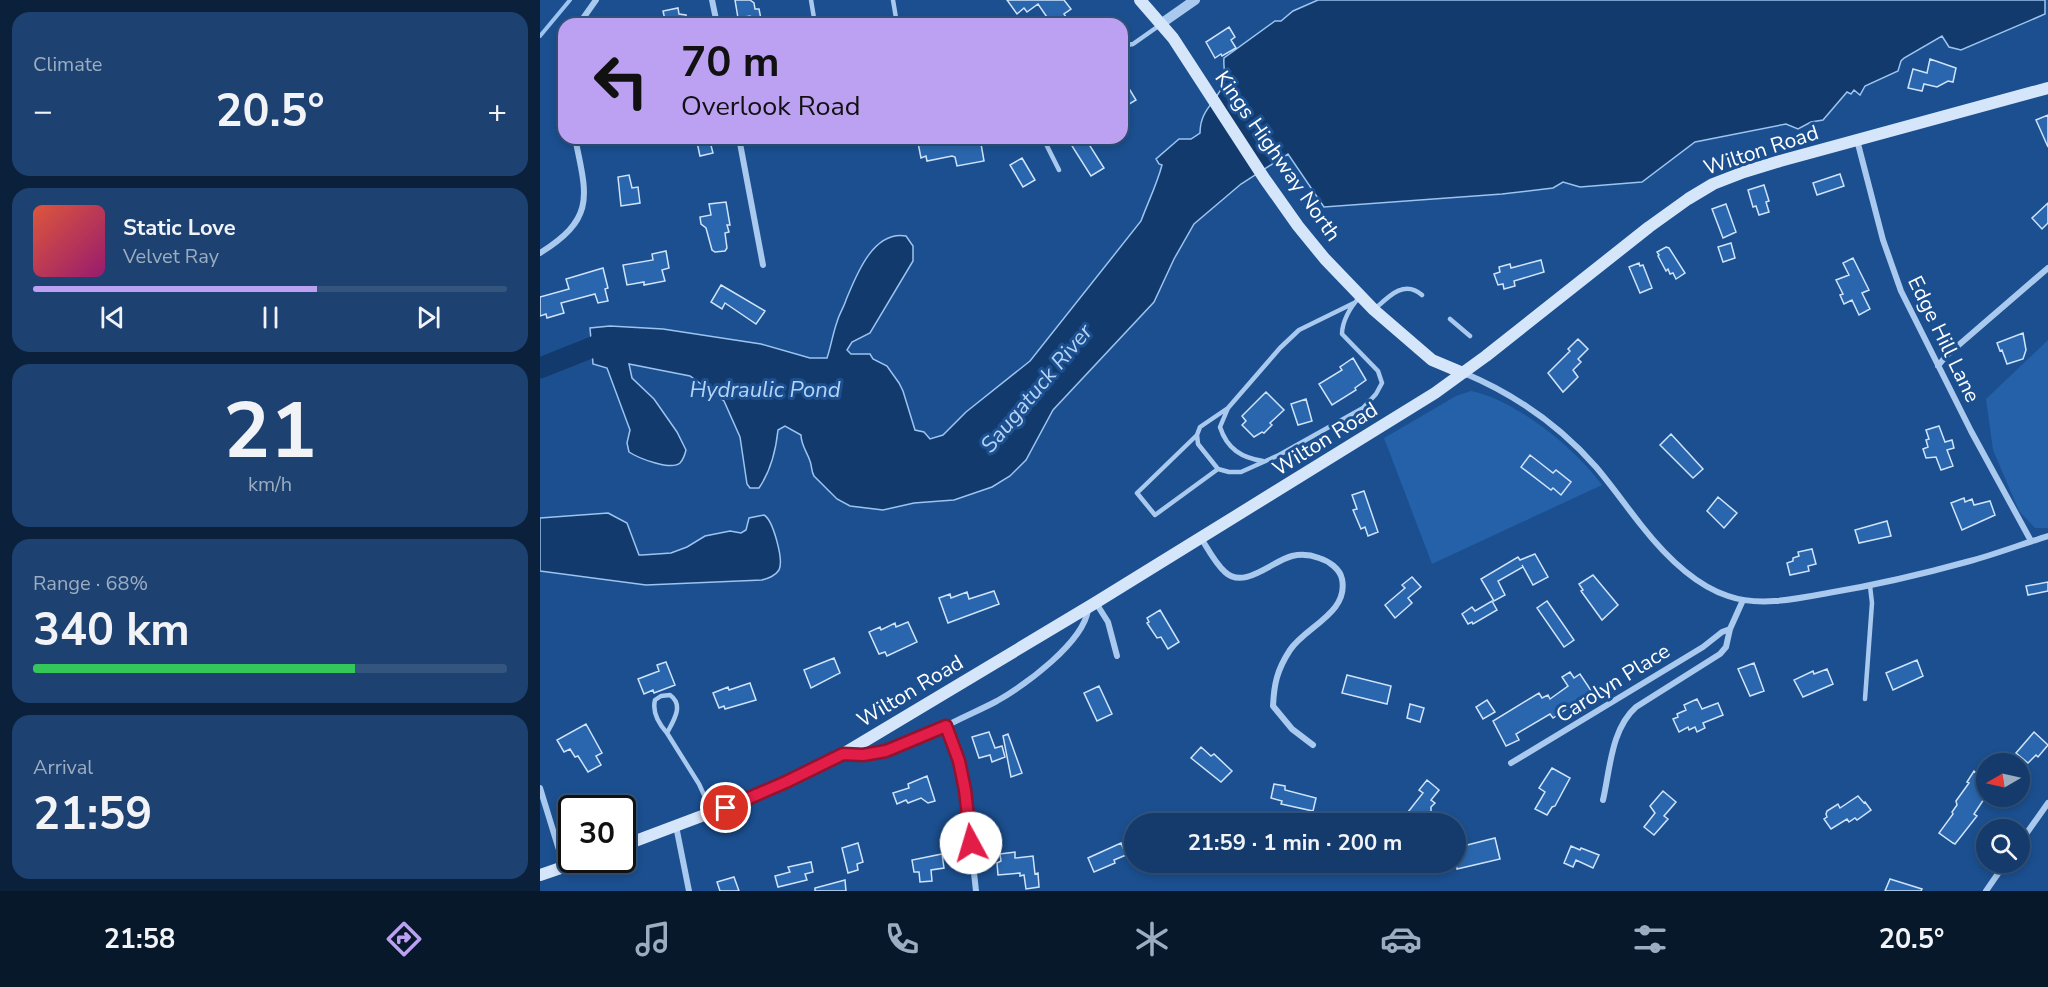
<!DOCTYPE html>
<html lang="en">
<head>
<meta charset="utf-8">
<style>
  body { margin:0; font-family:"Nunito Sans",sans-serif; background:#1d4271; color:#f1f3f6; height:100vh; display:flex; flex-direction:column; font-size:22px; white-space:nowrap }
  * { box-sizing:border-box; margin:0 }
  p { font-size:20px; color:#9dadc1 }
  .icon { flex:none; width:33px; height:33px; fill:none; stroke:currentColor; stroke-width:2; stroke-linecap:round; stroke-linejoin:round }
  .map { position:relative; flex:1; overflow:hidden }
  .drawer { display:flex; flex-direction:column; gap:12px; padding:12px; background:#0b203b; width:540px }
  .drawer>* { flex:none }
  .hud { position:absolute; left:18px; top:18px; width:570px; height:126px; border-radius:18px; box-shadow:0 3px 9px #0003,0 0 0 2px #33557e; background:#bca0f2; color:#111; overflow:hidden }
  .needle { width:39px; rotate:261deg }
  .fabs { position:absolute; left:1436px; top:753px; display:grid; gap:12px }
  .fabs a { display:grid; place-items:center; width:54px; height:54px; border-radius:50%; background:#143b6b; box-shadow:0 3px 9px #0003,0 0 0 2px #33557e; font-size:30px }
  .speed { position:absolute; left:18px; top:795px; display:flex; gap:12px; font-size:30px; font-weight:700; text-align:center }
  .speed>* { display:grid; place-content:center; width:78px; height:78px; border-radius:50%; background:#143b6b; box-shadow:0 3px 9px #0003,0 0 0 2px #33557e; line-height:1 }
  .speed .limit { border:3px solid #111; border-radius:9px; background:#fff; color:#111 }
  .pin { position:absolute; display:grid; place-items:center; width:51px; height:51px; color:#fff; margin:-26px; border:3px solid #fff; border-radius:50%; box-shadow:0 2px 6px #0007 }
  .me { position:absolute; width:66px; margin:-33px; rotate:354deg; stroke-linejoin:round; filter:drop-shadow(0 0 4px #0008) }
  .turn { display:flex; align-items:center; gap:21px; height:126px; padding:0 24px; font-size:27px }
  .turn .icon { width:78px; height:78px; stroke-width:2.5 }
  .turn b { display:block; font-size:42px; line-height:51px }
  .big { font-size:45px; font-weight:700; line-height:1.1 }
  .drawer .card { flex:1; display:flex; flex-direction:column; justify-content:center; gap:9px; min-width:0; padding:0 21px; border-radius:18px; background:#1d4271 }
  .drawer .dial { align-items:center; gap:0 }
  .dial b { font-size:78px; line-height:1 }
  .song { display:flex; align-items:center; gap:18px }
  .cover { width:72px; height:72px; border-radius:9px; background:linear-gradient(135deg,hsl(10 70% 55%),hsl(320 70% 35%)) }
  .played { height:6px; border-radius:3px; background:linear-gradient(90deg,#bca0f2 60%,#33557e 60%) }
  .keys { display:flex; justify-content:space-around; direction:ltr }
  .heat { display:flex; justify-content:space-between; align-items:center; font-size:33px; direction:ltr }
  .charge { height:9px; border-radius:4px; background:linear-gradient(90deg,#34c759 68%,#33557e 0) }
  .trip { position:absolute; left:584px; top:813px; width:342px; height:60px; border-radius:30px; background:#143b6b; box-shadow:0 3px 9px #0003,0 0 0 2px #33557e; font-weight:700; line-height:60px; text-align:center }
  .menu { display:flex; height:96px; justify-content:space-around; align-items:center; background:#08182b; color:#9dadc1 }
  .menu .icon { width:42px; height:42px }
  .menu .selected { color:#bca0f2 }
  .menu b { font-size:27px; color:#f1f3f6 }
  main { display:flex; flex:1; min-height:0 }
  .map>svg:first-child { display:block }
  .green { fill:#2461a8 }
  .water { fill:#123a6d; stroke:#9cc4f0; stroke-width:1.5 }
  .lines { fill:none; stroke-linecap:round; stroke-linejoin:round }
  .stream { stroke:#9cc4f0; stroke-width:4 }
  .river { stroke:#123a6d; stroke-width:21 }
  .building { fill:#2a66ad; stroke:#cfe3fa; stroke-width:1.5 }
  .service { stroke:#a9c9ee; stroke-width:4.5 }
  .minor { stroke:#a9c9ee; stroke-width:6 }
  .tertiary { stroke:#a9c9ee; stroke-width:10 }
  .secondary { stroke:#d6e6fa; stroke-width:12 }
  .route-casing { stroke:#92132f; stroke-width:15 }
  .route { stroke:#e11d48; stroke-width:10 }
  .labels { text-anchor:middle; stroke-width:6; stroke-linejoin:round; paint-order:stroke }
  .street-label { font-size:21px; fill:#fff; stroke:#1b4f8f }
  .water-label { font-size:22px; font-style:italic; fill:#b5d3f5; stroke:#1b4f8f }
</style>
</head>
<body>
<main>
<section class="drawer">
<div class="card"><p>Climate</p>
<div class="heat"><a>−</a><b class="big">20.5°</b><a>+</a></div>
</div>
<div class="card">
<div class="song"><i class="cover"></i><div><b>Static Love</b><p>Velvet Ray</p></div></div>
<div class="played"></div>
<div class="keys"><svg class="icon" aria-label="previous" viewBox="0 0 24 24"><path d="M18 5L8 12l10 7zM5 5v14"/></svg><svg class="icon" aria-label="pause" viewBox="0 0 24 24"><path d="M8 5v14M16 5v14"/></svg><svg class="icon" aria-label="next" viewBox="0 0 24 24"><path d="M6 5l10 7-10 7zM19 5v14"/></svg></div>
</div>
<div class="card dial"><b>21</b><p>km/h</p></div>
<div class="card"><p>Range · 68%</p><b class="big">340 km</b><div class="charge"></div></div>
<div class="card"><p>Arrival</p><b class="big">21:59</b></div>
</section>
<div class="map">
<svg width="1508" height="891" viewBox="0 0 1508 891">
  <rect width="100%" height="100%" fill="#1b4f8f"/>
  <!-- green -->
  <path class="green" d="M1508,340v188h-13l-16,-17 -26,-61 -7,-51z
    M931,391c45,9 104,57 131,94l-170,79 -48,-126 72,-42z"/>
  <!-- water -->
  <path class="water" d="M778,0h727v14l-84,36 -12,-3 -7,-11 -38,22 -3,3 -3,10 -33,15 -5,9 -6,-5 -3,4 -4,-2 -24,28 -12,2 -13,7 -12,-5 -91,18 -53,40 -62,5 -17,-5 -10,6 -51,6 -178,13 -36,-53 -47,30 -47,40 -20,35 -20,43 -101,108 -27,50 -16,16 -18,11 -38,13 -40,3 -31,7 -33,-4 -13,-7 -23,-23c-3,-5 -2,-10 -4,-15 -3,-9 -9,-16 -9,-26l-16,-9 -7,4c-2,19 -8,42 -19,58h-9l-3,-4 -7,-47 -16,-36 -34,-25 -61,-12 3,14 22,21 23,33 9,18c-1,4 -3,10 -6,13 -9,8 -42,-5 -51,-11l-2,-9 3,-13 -23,-62 -14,-4 -3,-36 20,-2 53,3 98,15 49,14h17c4,-12 6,-25 10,-36 2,-8 7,-15 9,-22 10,-24 27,-70 60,-64l7,10v15l-43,72 -18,9 -5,8 4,4h19l3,5 14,7 12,17 4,8 12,39 9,2 6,7 13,-4 23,-23 64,-51 111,-140c7,-19 16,-37 21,-56l-3,-1 -3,-5 23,-20h12l9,-6c0,-25 18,-31 24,-51 2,-8 -1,-16 0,-24l51,-37h6l12,-10z
    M68,513l19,10 12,32h3l29,-2 16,-6 18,-11 25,-5 11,2 5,-3 3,-12 15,-3c9,5 20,45 15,55 -4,6 -10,8 -17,10l-116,5 -106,-14v-53z"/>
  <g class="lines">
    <!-- stream -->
    <path class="stream" d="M0,36l30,-36"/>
    <!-- river -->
    <path class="river" d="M0,368l68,-27 10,1"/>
  </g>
  <!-- building -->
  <path class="building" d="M195,0h15l4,3 1,6h4l3,15h-11l-1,-8 -12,2z
    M467,0h57l7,9 -7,5 2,3 -7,6 -3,-3 -5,3 -13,-19 -11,8 -3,-4 -7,6z
    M138,8l1,6 7,1 1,5 -3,4h-18l-3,-13z
    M689,27l6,10 -4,3 5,8 -14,8 -1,-2 -6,4 -9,-16z
    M1390,59l26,9 -3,14 -5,-1 -11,6 -13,-3 -2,7 -14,-3 5,-19 14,4z
    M582,77l14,23 -10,6 -4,-7z
    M1508,115v32l-12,-27z
    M156,138h13l4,15 -13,3z
    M377,138h27l1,3 16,-3h19l4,23 -27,5 -2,-9 -3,-1 -25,5 -1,-5 -5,2z
    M527,138h18l19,30 -13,8z
    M482,158l13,22 -12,7 -13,-22z
    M1300,174l4,12 -27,9 -4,-12z
    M89,175l3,13 6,-1 2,16 -19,3 -3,-29z
    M1224,185l5,16 -3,1 3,10 -10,3 -3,-9 -3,1 -5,-17z
    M186,202l4,23h-3l2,7 -4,1 2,15 -2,3 -10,1 -3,-2 -6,-22 -5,-4 -1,-7 11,-2 -2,-11z
    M1508,203v20l-6,6 -10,-11z
    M1186,204l10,28 -13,6 -11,-29z
    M1191,243l4,15 -12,4 -5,-15z
    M1126,247l3,1 16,25 -9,6 -3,-6 -3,1 -2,-5 -2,2 -8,-15 1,-1 -2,-3z
    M126,251l3,17 -7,2 3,11 -21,4v-3l-17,3 -4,-20 30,-5 -1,-6z
    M1313,258l16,32 -7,3 8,16 -11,6 -7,-15 -8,4 -4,-9 3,-1 -7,-14 13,-5 -6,-12z
    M1001,260l3,12 -30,9 1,5 -11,3 -1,-5 -5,1 -4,-11 6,-2 -1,-5 11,-3 1,4z
    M1099,263l1,3 3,-1 9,23 -12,5 -11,-26z
    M63,268l5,20 -3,1 3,12 -10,2 -3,-9 -34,9 3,10 -17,5 -1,-4 -6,2v-19l29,-8 -3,-10z
    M181,285l44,26 -9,13 -31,-21 -3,6 -11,-7z
    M1483,333l3,17 -3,9 -16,5 -5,-14 -2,1 -3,-8z
    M1038,339l10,10 -10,10 3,3 -8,8 5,7 -15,15 -15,-19 22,-22 -2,-2z
    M813,358l13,22 -11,8 1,2 -24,15 -13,-21 23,-14 -2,-3z
    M726,392l18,18 -14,13 2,2 -8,8 -2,-1 -8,5 -12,-12 4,-4 -4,-5z
    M766,399l6,22 -14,4 -7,-21z
    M1399,426l6,16 7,-2 2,8 -7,2 6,16 -12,4 -5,-13 -10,1 -3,-9 5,-2 -2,-7 3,-1 -3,-9z
    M1131,434l32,35 -10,9 -33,-33z
    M990,455l23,18 3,-3 15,12 -10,13 -8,-7 -2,2 -30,-23z
    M824,491l14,41 -10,4 -3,-9 -4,2 -8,-19 4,-1 -5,-14z
    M1178,497l19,16 -13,15 -17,-17z
    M1424,498l1,4 7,-3 2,6 16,-4 5,14 -33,15 -11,-27z
    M1347,521l4,15 -32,7 -4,-13z
    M1272,549l4,15 -8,2 1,5 -19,4 -3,-12 6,-2v-3l6,-2 -1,-4z
    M995,554l13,23 -15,8 -11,-20 1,2 -25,14 7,14 -11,6 -13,-22 37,-22 2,3z
    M1053,575l25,30 -16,15 -21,-29 2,-1 -4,-6z
    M872,577l9,10 -13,11 4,5 -17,15 -10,-13 20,-17 -3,-3z
    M1508,582v9l-20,4 -2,-9z
    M454,591l5,13 -51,19 -9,-25 11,-4 1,4 16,-6 2,7z
    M952,601l5,9 -24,14 -1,-2 -4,2 -6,-10 10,-7 3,4z
    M1007,601l27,39 -10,7 -27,-39z
    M620,610l19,32 -11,7 -7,-12 -4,1 -10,-15 2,-1 -2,-4z
    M368,622l9,20 -30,14 -2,-4 -6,2 -10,-22 11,-5 1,3 14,-7 1,4z
    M294,658l6,15 -29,15 -7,-18z
    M1377,660l6,16 -30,14 -7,-17z
    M126,662l9,23 -21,8 -1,-3 -9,4 -6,-15 21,-8 -2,-6z
    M1214,663l10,28 -14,5 -12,-27z
    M1287,669l6,15 -30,13 -9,-17 19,-9 1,3z
    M1030,672l4,6 6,-4 12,18 -39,26 -3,-4 -34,20 3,6 -13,6 -13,-25 46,-28 3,5 6,-3 2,4 18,-13 -6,-9z
    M807,675l44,11 -4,18 -45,-11z
    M210,683l6,17 -31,9 -1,-3 -5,2 -6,-15 15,-6 1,3z
    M559,686l13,28 -15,7 -13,-28z
    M1157,699l5,10 16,-6 5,12 -20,8 2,5 -8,4 -2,-5 -6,3 -1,-3 -9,5 -6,-13 5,-2 -1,-3 9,-4 -2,-5z
    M947,700l8,12 -12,7 -7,-12z
    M870,704l14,4 -4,14 -13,-4z
    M46,724l16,29 -6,3 5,9 -13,7 -10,-16 -3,1 -5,-8 -6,3 -7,-12z
    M449,732l6,16 7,-2 3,11 -13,5 -2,-7 -11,3 -7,-21z
    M1494,732l14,13 -10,12 -2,-2 -8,8 -12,-10z
    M468,734l14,39 -11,4 -8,-41z
    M661,747l10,9 3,-2 18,17 -11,11 -30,-24z
    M1012,768l18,10 -15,28 -3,1 -5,8 -12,-6 10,-17 -6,-4z
    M1434,771l12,9v6l-2,3 2,7 -12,18 3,2 -22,28 -2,-1 -14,-10 14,-19 -1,-2 5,-7 -1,-4 13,-18 -2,-1z
    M387,776l8,25 -7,2 -7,-5 -13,5 -2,-3 -9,4 -4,-11 16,-5 -1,-4z
    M887,780l12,10 -8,10 4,3 -4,4v7l-8,3 -4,5 -11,-10 15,-19 -4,-3z
    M734,784l11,2v4l31,8 -3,13 -32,-7 1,-3 -11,-3z
    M1123,791l13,11 -12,14 4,3 -14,16 -10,-8 11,-14 -5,-7z
    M1318,796l6,7 1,-1 6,8 -14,10 -2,-2 -6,4 -2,-3 -16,10 -7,-10 3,-2 -1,-3 1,-3 11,-7 2,4z
    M955,838l5,21 -43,10 -2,-21z
    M318,843l5,19 -6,2 1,6 -10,3 -6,-25z
    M581,843l5,12 -12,5 1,3 -21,9 -6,-14z
    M1031,846l9,4 1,-2 18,7 -6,13 -17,-8 -3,7 -9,-4z
    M475,852v6l18,-2 2,18 3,-1 1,14 -13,2 -2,-14 -4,1v-3l-22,2 -1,-12 4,-2 -1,-7z
    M402,854l2,14 -13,2 1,11 -12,1 -1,-10h-5l-2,-12z
    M271,862l2,10 -8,2 2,6 -29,7 -3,-11 15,-4 -2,-5z
    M194,877l5,14h-19l-3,-9z
    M1350,879l32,10 -1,2h-36z
    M305,880l1,11h-31v-3z"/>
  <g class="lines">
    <!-- service -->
    <path class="service" d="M271,0l4,24
      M353,0l4,24
      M582,46l11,-2 27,-19
      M503,138l16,32
      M835,309c13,-12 29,-30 47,-14
      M910,319l20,17
      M688,408l-28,19 -3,8 1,9 20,25 11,3h12l38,-17 84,-47 13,-14 6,-11 -4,-12 -36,-37c0,-12 8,-27 17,-36
      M657,435l-60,58 18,22 63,-46
      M723,461c-21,-3 -36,-12 -43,-34l8,-19 52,-60 19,-18 55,-27
      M1325,699l7,-96 -2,-17
      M127,733c7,-13 17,-28 3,-38l-9,1 -6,4c-3,12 4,24 12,33l32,51 12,26"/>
    <!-- minor -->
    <path class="minor" d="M172,0l5,24
      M39,24l17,-24
      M199,138l24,127
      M1317,140l26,100 18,51 70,140 60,110
      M0,253c56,-35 47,-57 35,-115
      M1398,366l8,-10 102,-88
      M924,373c50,21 96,53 132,94 16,19 30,39 45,58 22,28 53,60 87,71 31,11 68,3 100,-3 48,-8 95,-19 142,-32 26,-7 52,-17 78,-25
      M661,538c7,11 14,25 24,34 19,18 47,-11 67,-16 9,-2 19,-1 27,2 10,3 21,11 23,21 7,34 -37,48 -52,71 -13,20 -16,34 -17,56l19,23 21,16
      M556,603l12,19 9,34
      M406,726c17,-9 34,-16 51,-25 28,-16 86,-58 91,-91
      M308,754c35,3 67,-15 98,-28l13,35 6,29 11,101
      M971,763l192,-116 19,-15 8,-3
      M0,788l24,78
      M1063,800c7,-30 8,-71 33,-93l84,-53 6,-7 4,-18 13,-29
      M136,826l13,65
      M1479,844l29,-41
      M1446,891l20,-29"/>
    <!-- tertiary -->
    <path class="tertiary" d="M622,23l33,-23"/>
    <!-- secondary -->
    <path class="secondary" d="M600,0l33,38 91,140 34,48 27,33 49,51 58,50 31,13
      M82,846l117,-44 68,-30 36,-18 252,-151 340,-210 51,-37 163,-129 39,-28 25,-15 31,-12 36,-11 268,-73
      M0,875l44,-15"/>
  </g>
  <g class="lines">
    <defs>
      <path id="route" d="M186,808l60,-26 57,-28 20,1 23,-4 60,-25 13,35 6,29 6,53"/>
    </defs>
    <!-- route casing -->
    <use href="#route" class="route-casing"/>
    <!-- route -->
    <use href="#route" class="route"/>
  </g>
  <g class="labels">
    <!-- street labels -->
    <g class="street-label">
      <text transform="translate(1221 150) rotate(-18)" y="7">Wilton Road</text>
      <text transform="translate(738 156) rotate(55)" y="7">Kings Highway North</text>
      <text transform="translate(1404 339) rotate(64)" y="7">Edge Hill Lane</text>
      <text transform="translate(785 439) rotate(-32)" y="7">Wilton Road</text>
      <text transform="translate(1073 683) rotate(-32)" y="7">Carolyn Place</text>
      <text transform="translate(370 691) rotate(-31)" y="7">Wilton Road</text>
    </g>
    <!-- water labels -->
    <g class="water-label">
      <text transform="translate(496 388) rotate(-50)" y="8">Saugatuck River</text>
      <text x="225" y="397">Hydraulic Pond</text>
    </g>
  </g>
</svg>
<div class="fabs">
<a><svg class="needle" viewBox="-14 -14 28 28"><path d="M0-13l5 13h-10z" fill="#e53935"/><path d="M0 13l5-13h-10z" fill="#9dadc1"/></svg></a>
<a><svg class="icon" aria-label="search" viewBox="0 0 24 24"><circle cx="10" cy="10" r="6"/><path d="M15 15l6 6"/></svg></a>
</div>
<div class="speed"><div class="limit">30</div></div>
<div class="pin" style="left:186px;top:808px;background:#d93025"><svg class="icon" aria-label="arrive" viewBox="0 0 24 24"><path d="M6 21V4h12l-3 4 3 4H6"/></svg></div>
<svg class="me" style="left:431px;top:843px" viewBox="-20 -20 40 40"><circle r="19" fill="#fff"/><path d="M0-13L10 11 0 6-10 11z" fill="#e11d48"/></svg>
<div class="trip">21:59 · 1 min · 200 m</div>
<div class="hud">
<div class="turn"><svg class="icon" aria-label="left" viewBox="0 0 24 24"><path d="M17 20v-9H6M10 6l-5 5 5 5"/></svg><div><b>70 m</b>Overlook Road</div></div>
</div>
</div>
</main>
<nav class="menu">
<b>21:58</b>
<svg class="icon selected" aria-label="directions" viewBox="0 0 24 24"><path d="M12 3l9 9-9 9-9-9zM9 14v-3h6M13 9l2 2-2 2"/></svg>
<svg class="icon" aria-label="music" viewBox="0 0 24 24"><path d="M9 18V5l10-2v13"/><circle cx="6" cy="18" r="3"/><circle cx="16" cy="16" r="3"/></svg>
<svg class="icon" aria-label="phone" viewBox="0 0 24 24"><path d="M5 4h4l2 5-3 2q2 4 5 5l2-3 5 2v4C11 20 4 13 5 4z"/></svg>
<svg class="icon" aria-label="climate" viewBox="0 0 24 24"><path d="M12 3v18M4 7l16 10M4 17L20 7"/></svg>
<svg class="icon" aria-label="car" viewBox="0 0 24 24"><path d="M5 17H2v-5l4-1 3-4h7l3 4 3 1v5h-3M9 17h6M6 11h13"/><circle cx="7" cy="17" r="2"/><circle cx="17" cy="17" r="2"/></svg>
<svg class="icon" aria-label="filters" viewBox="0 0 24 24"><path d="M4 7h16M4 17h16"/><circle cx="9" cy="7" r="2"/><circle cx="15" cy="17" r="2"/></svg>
<b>20.5°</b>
</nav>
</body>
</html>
